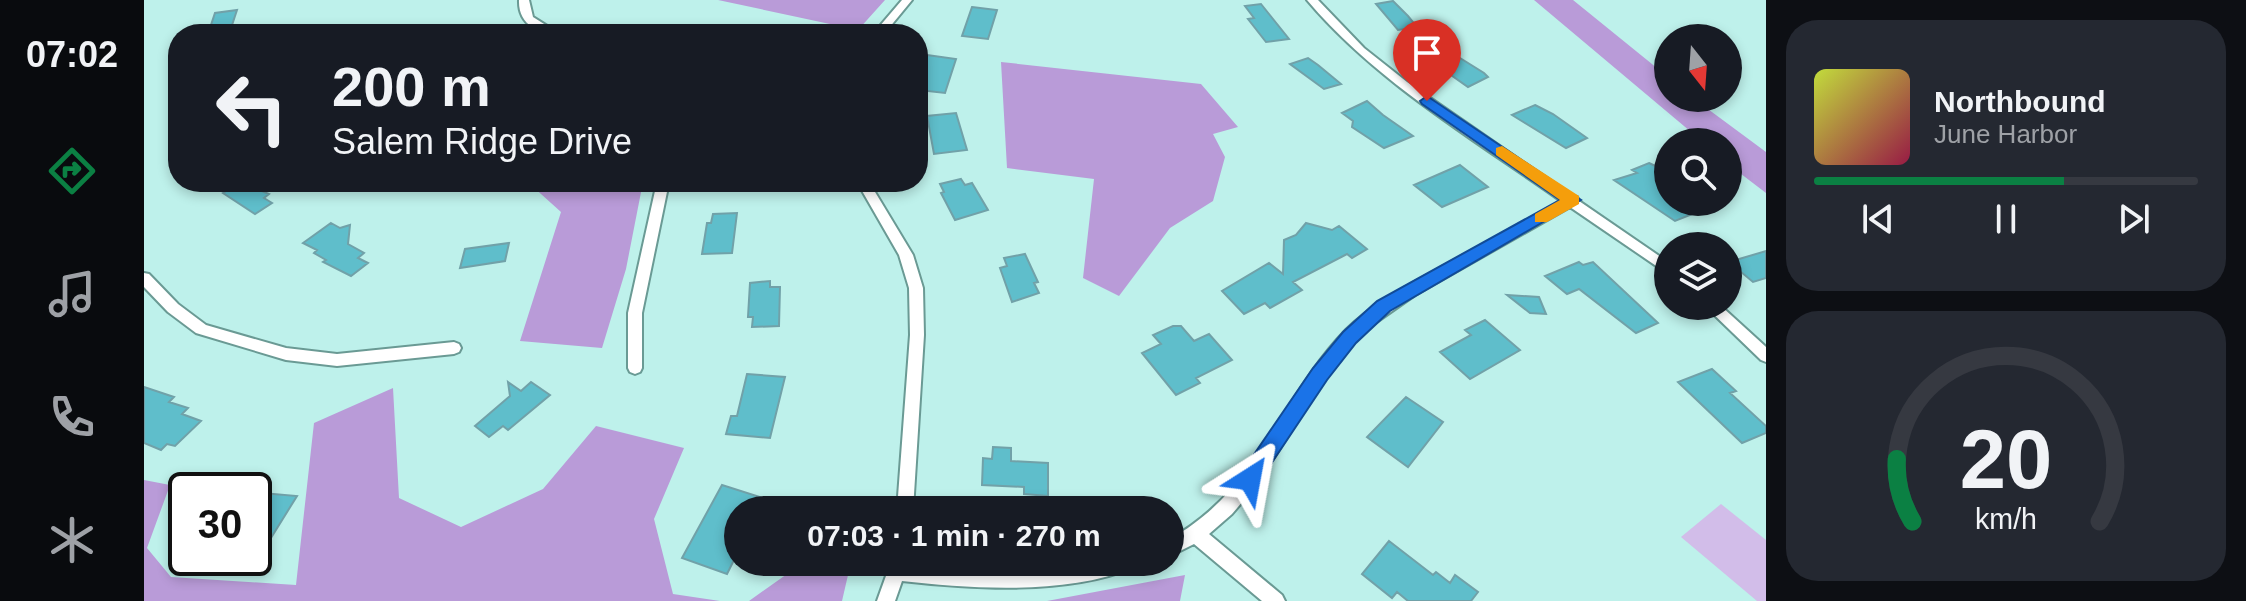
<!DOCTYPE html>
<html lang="en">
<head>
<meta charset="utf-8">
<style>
  body { margin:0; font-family:Helvetica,sans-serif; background:#242831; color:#f1f3f6; height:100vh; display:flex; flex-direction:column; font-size:30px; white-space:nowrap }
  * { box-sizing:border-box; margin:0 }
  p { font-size:26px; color:#9ea1a6 }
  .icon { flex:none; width:44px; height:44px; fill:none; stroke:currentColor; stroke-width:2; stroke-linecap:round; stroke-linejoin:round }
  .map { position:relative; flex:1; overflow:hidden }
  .sheet { display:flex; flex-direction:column; gap:20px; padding:20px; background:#0d0f14; width:480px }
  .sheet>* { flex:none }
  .banner { position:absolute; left:24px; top:24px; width:760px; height:168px; border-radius:32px; box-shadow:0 4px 12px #0003; background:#171b24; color:#f1f3f6; overflow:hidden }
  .needle { width:52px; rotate:163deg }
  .controls { position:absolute; left:1510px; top:24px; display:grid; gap:16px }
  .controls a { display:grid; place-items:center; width:88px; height:88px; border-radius:50%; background:#171b24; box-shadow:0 4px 12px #0003; font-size:40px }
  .speed { position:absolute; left:24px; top:472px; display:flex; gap:16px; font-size:40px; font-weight:700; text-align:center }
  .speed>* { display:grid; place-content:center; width:104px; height:104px; border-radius:50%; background:#171b24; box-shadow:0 4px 12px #0003; line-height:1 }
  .speed .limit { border:4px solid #111; border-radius:12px; background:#fff; color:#111 }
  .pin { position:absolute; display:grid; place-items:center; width:68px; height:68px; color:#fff; margin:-82px -34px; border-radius:50% 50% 50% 0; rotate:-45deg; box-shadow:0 0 8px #0007 }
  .pin .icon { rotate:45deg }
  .me { position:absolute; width:88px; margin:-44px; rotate:34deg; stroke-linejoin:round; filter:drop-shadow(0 0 6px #0008) }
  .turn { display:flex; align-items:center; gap:28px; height:168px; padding:0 32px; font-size:36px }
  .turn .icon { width:104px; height:104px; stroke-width:2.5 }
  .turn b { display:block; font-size:56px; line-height:68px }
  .sheet .card { flex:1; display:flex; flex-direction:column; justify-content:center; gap:12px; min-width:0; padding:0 28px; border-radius:32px; background:#242831 }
  .sheet .dial { align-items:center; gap:0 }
  .dial svg { height:208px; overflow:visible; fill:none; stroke:#363941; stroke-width:7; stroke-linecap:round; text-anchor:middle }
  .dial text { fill:#f1f3f6; stroke:none }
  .song { display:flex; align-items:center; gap:24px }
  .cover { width:96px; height:96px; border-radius:12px; background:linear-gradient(135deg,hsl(70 70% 55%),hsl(340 70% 35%)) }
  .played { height:8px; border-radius:4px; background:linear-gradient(90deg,#0b8043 65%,#363941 65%) }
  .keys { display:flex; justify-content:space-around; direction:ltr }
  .trip { position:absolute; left:580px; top:496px; width:460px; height:80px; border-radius:40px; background:#171b24; box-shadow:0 4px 12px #0003; font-weight:800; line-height:80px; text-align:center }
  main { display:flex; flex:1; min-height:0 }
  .menu { display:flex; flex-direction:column; width:144px; justify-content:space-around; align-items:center; background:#090b0e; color:#9ea1a6 }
  .menu .icon { width:56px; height:56px }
  .menu .selected { color:#0b8043 }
  .menu b { font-size:36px; color:#f1f3f6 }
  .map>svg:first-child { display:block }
  .green { fill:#d2bde9 }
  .forest { fill:#b99bd8 }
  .building { fill:#5fbecb; stroke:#71a1a8; stroke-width:2 }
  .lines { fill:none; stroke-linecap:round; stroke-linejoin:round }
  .street-casing { stroke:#6a9a94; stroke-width:4 }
  .street { fill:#fff; fill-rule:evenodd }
  .route { fill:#1a73e8; stroke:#114b97; stroke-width:2 }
  .slow { fill:#f59e0b }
</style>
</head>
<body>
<main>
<nav class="menu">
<b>07:02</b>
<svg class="icon selected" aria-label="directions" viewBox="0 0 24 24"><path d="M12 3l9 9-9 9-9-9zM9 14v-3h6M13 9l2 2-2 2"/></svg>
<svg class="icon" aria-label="music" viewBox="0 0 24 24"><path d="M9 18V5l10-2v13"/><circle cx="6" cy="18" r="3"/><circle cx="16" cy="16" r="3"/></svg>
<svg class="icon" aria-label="phone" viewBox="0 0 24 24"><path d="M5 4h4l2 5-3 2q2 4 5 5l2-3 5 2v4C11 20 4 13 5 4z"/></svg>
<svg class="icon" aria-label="climate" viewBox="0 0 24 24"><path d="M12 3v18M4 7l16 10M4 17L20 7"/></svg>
</nav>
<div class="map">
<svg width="1622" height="601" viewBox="0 0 1622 601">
  <rect width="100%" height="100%" fill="#bef1eb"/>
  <!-- green -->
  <path class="green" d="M1577,504l45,36v61h-9l-76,-64z"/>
  <!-- forest -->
  <path class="forest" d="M574,0h167l-27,30z
    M1390,0h39l95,77v21h25l73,54v41l-38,-29v-22h-25z
    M857,62l200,22 37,43 -25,7 12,23 -12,44 -43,27 -51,68 -36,-18 11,-99 -87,-11z
    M377,182h122l-17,87 -24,79 -82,-7 41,-129 -30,-27z
    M249,388l6,110 62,29 82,-38 53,-63 88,22 -30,71 19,75 47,7h-576v-121l26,5 -23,63 24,29 125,8 18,-162z
    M660,562h47l-9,39h-93z
    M1041,575l-5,26h-133z"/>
  <!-- building -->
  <path class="building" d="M1249,1l15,15 9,11 -19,3 -22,-26z
    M1117,4l28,35 -23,3 -18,-23 6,-1 -9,-12z
    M828,7l25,3 -9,29 -26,-3z
    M93,10l-6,18 -22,3 6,-18z
    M1300,48l40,25 4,4 -20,10 -44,-31z
    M783,55l29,4 -11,34 -27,-3z
    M1164,58l10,7 23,19 -17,5 -34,-25z
    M1223,101l16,14 30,21 -29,12 -32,-21 1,-6 -11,-8z
    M1391,105l18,9 34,24 -21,10 -54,-33z
    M812,113l11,37 -33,4 -7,-38z
    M1505,163l19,9v30l52,1 -45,18 -61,-41 23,-7 -5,-3z
    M1316,165l28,22 -46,20 -28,-22z
    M817,179l4,6 7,-2 16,27 -33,10 -14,-27 3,-1 -4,-8z
    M97,182l28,12 -5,4 8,5 -17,11 -32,-21z
    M593,213l-5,40 -30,1 5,-31h4l2,-9z
    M187,223l9,5 10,-3 -2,19 16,9 -6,5 10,5 -17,13 -28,-14 3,-2 -12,-7 3,-3 -14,-7z
    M1162,223l26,7 7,-4 28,23 -15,9 -5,-4 -54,28 9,8 -32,18 -5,-5 -21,11 -22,-23 47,-28 14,11 1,-34 12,-5z
    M365,243l-4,18 -45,7 5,-19z
    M1622,251v27l-13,4 -24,-20z
    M881,254l13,28 -4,1 5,10 -27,9 -12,-34 7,-2 -3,-8z
    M1435,262l4,3 10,-3 65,61 -22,10 -57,-44 -12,5 -22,-18z
    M626,281v6h10l-1,39 -27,1 1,-10h-5l2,-34z
    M1363,295l32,2 7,17 -16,-1z
    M1341,320l35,30 -50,29 -30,-27 31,-17 -6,-5z
    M1029,326h8l13,15 15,-7 23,26 -36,18 4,5 -24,12 -34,-42 19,-9 -8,-9z
    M1568,369l24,22 -6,2 36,33v7l-24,10 -64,-61z
    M603,374l38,3 -15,61 -44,-4 5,-18h6z
    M364,382l13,9 10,-9 19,13 -42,35 -5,-4 -14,11 -14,-11 35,-30z
    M0,387l30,10 -5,5 19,6 -6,6 19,7 -26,25 -8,-2 -6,6 -17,-7z
    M1262,397l37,25 -35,45 -41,-30z
    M849,447l18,1v13l37,2v33l-24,-2v-7l-42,-2 1,-27 9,1z
    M578,485l38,12 -7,13h-15v42l-11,22 -45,-16z
    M118,493l35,3 -31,50 -12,5v-51z
    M1245,541l44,34 3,-3 14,11 5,-8 23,17 -7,9h-63l-11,-9 -5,6 -30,-24z"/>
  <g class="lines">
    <defs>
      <path id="street" d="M375,0h10l4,17 27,17c-21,0 -42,-9 -41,-34z
        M758,0h10l-28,34h-11z
        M1163,0h11l46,48 43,34 165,114 5,1 2,4 89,61v12l-98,-67 -155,88 -50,35 -33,38 -78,120 -22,26 -23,20 73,61 3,6h-23l-68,-57 -24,12v-17c91,-51 109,-140 176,-209 29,-29 67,-47 103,-67 37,-20 75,-41 112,-62 -86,-61 -186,-120 -254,-201z
        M513,182h12l-27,131v55l-2,4 -5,2 -5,-2 -2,-4v-55z
        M713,182h12l44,73 10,33 1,47 -11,175h-16l13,-175 -1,-47 -10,-33z
        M0,273l5,1 29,30 28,21 80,23 51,6 117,-12 5,2 2,4 -2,4 -5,2 -117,12 -51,-6 -90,-27 -28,-21 -24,-25z
        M1561,306h16l45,41v15l-5,-2z
        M747,562l94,8 57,-2 47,-6h47l-3,6c-67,27 -160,21 -231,13l-7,20h-18z"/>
    </defs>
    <!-- street casing -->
    <use href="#street" class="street-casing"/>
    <!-- street -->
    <use href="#street" class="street"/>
  </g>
  <!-- route -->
  <path class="route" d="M1283,96l154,104 -191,111 -34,32 -29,37 -70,105 -7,3 -8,-3 -3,-6 3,-7 71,-104 30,-36 34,-31 183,-101 -138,-96 -2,-3z"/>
  <!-- slow -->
  <path class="slow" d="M1358,146l77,50v8l-32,18h-12v-8l25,-14 -64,-45v-7z"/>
</svg>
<div class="controls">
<a><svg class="needle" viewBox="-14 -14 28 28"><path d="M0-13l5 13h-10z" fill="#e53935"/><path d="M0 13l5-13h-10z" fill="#9ea1a6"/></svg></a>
<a><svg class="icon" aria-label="search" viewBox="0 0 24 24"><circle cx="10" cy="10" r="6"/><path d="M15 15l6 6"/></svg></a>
<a><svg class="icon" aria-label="layers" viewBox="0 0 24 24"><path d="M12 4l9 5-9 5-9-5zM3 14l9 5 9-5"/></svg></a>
</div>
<div class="speed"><div class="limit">30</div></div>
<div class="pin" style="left:1283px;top:101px;background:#d93025"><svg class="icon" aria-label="arrive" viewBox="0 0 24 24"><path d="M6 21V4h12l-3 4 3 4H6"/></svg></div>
<svg class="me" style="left:1106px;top:479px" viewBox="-20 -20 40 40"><path d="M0-17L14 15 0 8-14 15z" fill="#1a73e8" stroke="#fff" stroke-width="4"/></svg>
<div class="trip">07:03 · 1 min · 270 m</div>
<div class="banner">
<div class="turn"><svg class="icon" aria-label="left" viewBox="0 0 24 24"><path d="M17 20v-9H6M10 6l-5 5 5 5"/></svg><div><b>200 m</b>Salem Ridge Drive</div></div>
</div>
</div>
<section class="sheet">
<div class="card">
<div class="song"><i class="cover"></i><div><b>Northbound</b><p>June Harbor</p></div></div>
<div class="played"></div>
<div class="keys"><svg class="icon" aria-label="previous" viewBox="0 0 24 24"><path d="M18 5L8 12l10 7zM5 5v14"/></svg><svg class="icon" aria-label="pause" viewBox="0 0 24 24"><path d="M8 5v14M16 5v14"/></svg><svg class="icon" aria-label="next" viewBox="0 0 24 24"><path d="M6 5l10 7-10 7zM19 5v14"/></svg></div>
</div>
<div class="card dial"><svg viewBox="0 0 100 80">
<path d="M14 69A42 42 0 1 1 86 69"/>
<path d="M14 69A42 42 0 0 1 8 45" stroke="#0b8043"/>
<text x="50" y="56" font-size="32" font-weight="700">20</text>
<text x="50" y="72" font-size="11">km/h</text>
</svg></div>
</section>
</main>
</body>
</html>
